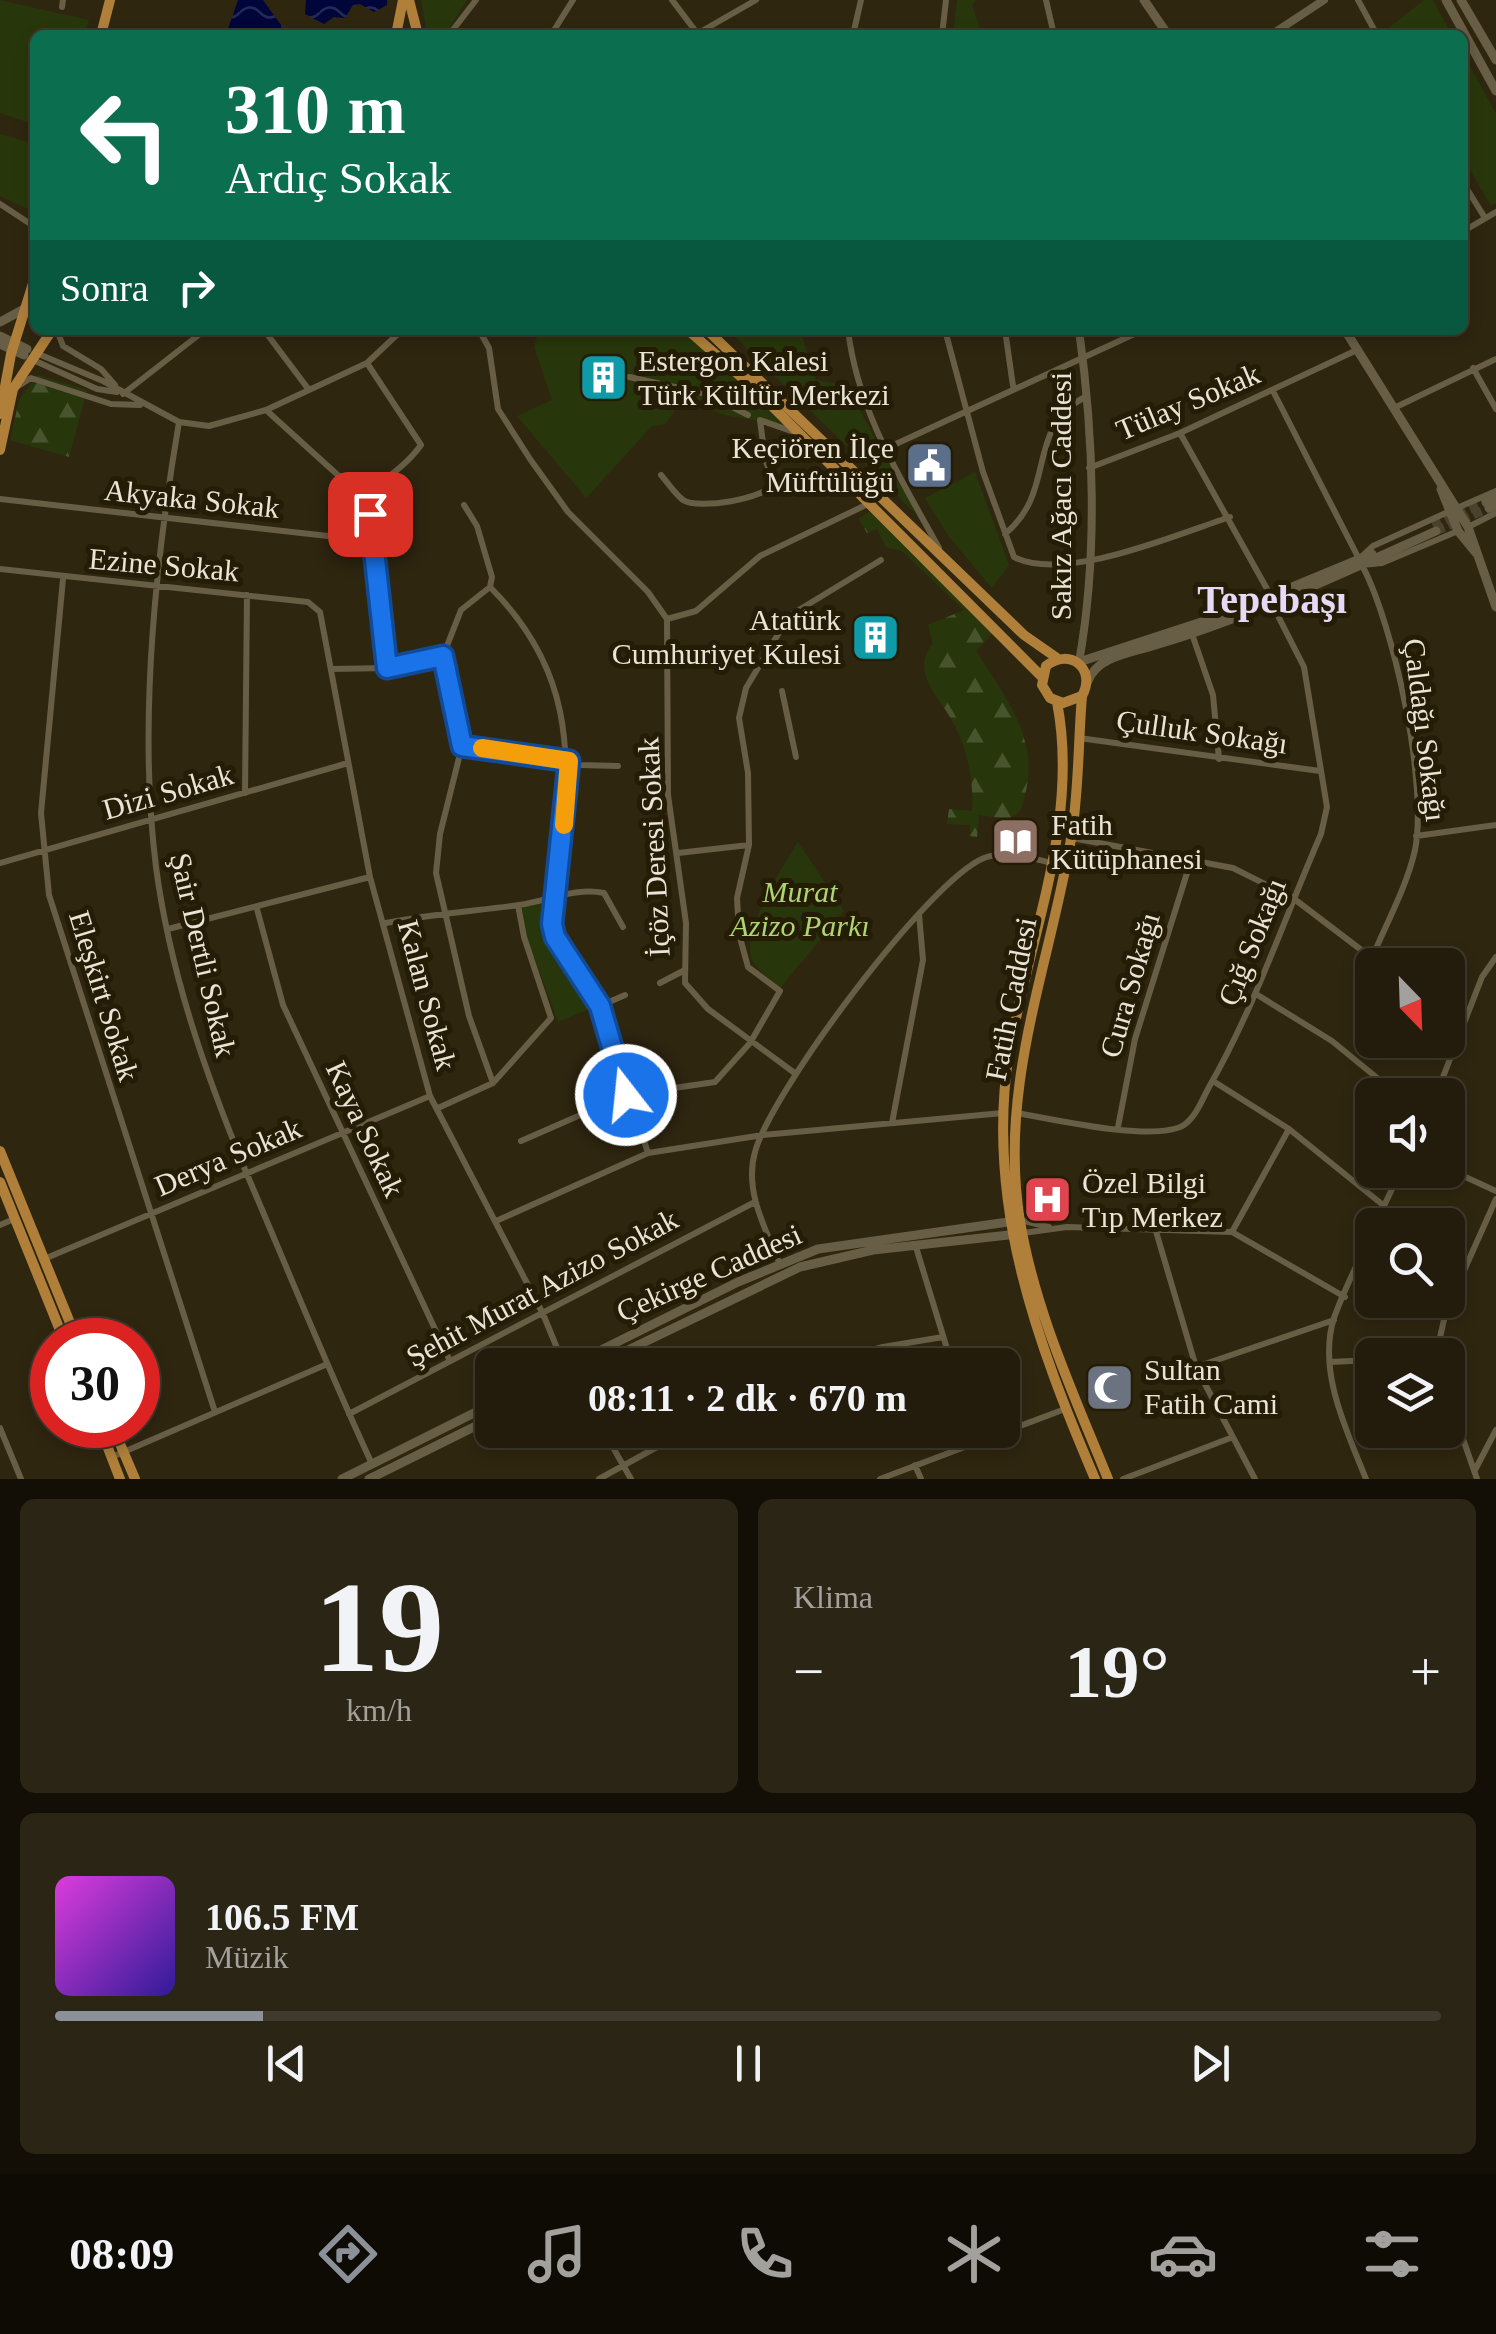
<!DOCTYPE html>
<html lang="tr">
<head>
<meta charset="utf-8">
<style>
  body { margin:0; font-family:Georgia,serif; background:#2b2515; color:#f1f3f6; height:100vh; display:flex; flex-direction:column; font-size:38px; white-space:nowrap }
  * { box-sizing:border-box; margin:0 }
  p { font-size:32px; color:#a3a19d }
  .icon { flex:none; width:55px; height:55px; fill:none; stroke:currentColor; stroke-width:2; stroke-linecap:round; stroke-linejoin:round }
  .map { position:relative; height:1479px; overflow:hidden }
  .sheet { display:flex; flex-direction:column; gap:20px; padding:20px; background:#130f07; flex:1 }
  .sheet>* { flex:none }
  .guide { position:absolute; left:30px; top:30px; width:1438px; height:305px; border-radius:15px; box-shadow:0 5px 15px #0003,0 0 0 2px #403a2d; background:#0b6e4f; color:#fff; overflow:hidden }
  .needle { width:65px; rotate:157deg }
  .buttons { position:absolute; left:1355px; top:948px; display:grid; gap:20px }
  .buttons a { display:grid; place-items:center; width:110px; height:110px; border-radius:15px; background:#231c0c; box-shadow:0 5px 15px #0003,0 0 0 2px #403a2d; font-size:50px }
  .speed { position:absolute; left:30px; top:1318px; display:flex; gap:20px; font-size:50px; font-weight:700; text-align:center }
  .speed>* { display:grid; place-content:center; width:130px; height:130px; border-radius:50%; background:#231c0c; box-shadow:0 5px 15px #0003,0 0 0 2px #403a2d; line-height:1 }
  .speed .limit { border:15px solid #d22; background:#fff; color:#111 }
  .pin { position:absolute; display:grid; place-items:center; width:85px; height:85px; color:#fff; margin:-42px; border-radius:20px; box-shadow:0 5px 15px #0006 }
  .me { position:absolute; width:110px; margin:-55px; rotate:344deg; stroke-linejoin:round; filter:drop-shadow(0 0 8px #0008) }
  .turn { display:flex; align-items:center; gap:35px; height:210px; padding:0 30px; font-size:45px }
  .turn .icon { width:130px; height:130px; stroke-width:2.5 }
  .turn b { display:block; font-size:70px; line-height:85px }
  .then { display:flex; align-items:center; height:95px; padding:0 30px; background:#0003; gap:20px; font-size:38px }
  .big { font-size:75px; font-weight:700; line-height:1.1 }
  .sheet .tile { flex:1; display:flex; flex-direction:column; justify-content:center; gap:15px; min-width:0; padding:0 35px; border-radius:15px; background:#2b2515 }
  .sheet .dial { align-items:center; gap:0 }
  .dial b { font-size:130px; line-height:1 }
  .song { display:flex; align-items:center; gap:30px }
  .cover { width:120px; height:120px; border-radius:15px; background:linear-gradient(135deg,hsl(300 70% 55%),hsl(250 70% 35%)) }
  .played { height:10px; border-radius:5px; background:linear-gradient(90deg,#8c9099 15%,#403a2d 15%) }
  .keys { display:flex; justify-content:space-around; direction:ltr }
  .heat { display:flex; justify-content:space-between; align-items:center; font-size:55px; direction:ltr }
  .sheet .tiles { flex:1; display:grid; gap:20px; grid-template-columns:1fr 1fr }
  .tile:last-child { grid-column:span 2 }
  .trip { position:absolute; left:475px; top:1348px; width:545px; height:100px; border-radius:15px; background:#231c0c; box-shadow:0 5px 15px #0003,0 0 0 2px #403a2d; font-weight:700; line-height:100px; text-align:center }
  .dock { display:flex; height:160px; justify-content:space-around; align-items:center; background:#0e0b05; color:#a3a19d }
  .dock .icon { width:70px; height:70px }
  .dock .current { color:#8c9099 }
  .dock b { font-size:45px; color:#f1f3f6 }
  .map>svg:first-child { display:block }
  .forest { fill:url(#forest-firs) }
  .park { fill:#28370b }
  .water { fill:url(#water-waves) }
  .lines { fill:none; stroke-linecap:round; stroke-linejoin:round }
  .secondary-tunnel { stroke:#4b422e; stroke-width:9; stroke-dasharray:9 4.5; stroke-linecap:butt }
  .minor { stroke:#685e46; stroke-width:6 }
  .tertiary { stroke:#685e46; stroke-width:8 }
  .secondary { stroke:#685e46; stroke-width:9 }
  .primary { stroke:#b0803b; stroke-width:10 }
  .route-casing { stroke:#114b97; stroke-width:25 }
  .route { stroke:#1a73e8; stroke-width:18 }
  .slow { stroke:#f59e0b; stroke-width:18 }
  .labels { text-anchor:middle; stroke-width:10; stroke-linejoin:round; paint-order:stroke }
  .poi-label { font-size:30px; fill:#eae4d7; stroke:#251c06; text-anchor:start }
  .street-label { font-size:30px; fill:#eae4d7; stroke:#251c06 }
  .park-label { font-size:30px; font-style:italic; fill:#aed473; stroke:#251c06 }
  .district-label { font-size:40px; font-weight:bold; fill:#e5d9f5; stroke:#251c06 }
</style>
</head>
<body>
<div class="map">
<svg width="1496" height="1479" viewBox="0 0 1496 1479">
  <defs>
    <pattern id="forest-firs" width="22" height="20" patternUnits="userSpaceOnUse" patternTransform="scale(2.5)"><rect width="22" height="20" fill="#28370b"/><path d="M5 1l3.5 6h-7zM16 11l3.5 6h-7z" fill="#47542e"/></pattern>
    <pattern id="water-waves" width="16" height="10" patternUnits="userSpaceOnUse" patternTransform="scale(2.5)"><rect width="16" height="10" fill="#00053a"/><path d="M0 5q4-4 8 0t8 0" fill="none" stroke="#252956"/></pattern>
  </defs>
  <rect width="100%" height="100%" fill="#2f2610"/>
  <!-- forest -->
  <path class="forest" d="M38,375l49,15 -18,67 -59,-17 9,-40z
    M873,509l120,123 -17,19c34,53 69,95 44,160l-18,13v-6l-23,-3 -2,22 -7,-1v-11l-23,-1 2,-15 23,2c2,-29 -4,-59 -17,-85 -14,-29 -46,-52 -22,-83l-5,-18 36,-15 -62,-59 -16,-4 -9,-18 -10,4 -8,-14z"/>
  <!-- park -->
  <path class="park" d="M0,0l89,20 -5,15h-49v90l-35,-12z
    M421,0h46l-22,35h-18z
    M957,0h19l-4,5 10,30h-29z
    M1424,0h9l19,35h-63l-3,-5z
    M1463,53l33,61v89l-5,3 -28,-48z
    M0,134l35,10 -1,68 -34,-16z
    M539,330h141l26,17 80,78 -57,-9 -53,-17 -2,13 -9,12 -13,2 -66,72 -69,-82 35,-16 -18,-53z
    M728,330h72l16,50 30,5 71,130z
    M975,472l34,93 -17,23 -43,-51 -24,-39z
    M798,842l46,69 -64,77c-8,-8 -23,-18 -28,-28 -12,-29 31,-93 46,-118z
    M544,903l2,35 45,70 -33,14 -33,-90 -3,-25z"/>
  <!-- water -->
  <path class="water" d="M238,0h25l18,25v10h-55z
    M306,0h81v5l-13,7 -14,-8 -7,1 -8,13 -11,-1 -10,7 -19,-10z"/>
  <g class="lines">
    <!-- secondary-tunnel -->
    <path class="secondary-tunnel" d="M1433,526l53,-24
      M1436,531l53,-23"/>
    <!-- minor -->
    <path class="minor" d="M672,0l25,33
      M1046,0l8,35
      M1358,0l19,35
      M62,7l1,-7
      M449,35l27,-35
      M551,35l22,-35
      M695,35l61,-35
      M853,35l8,-35
      M942,35l4,-35
      M1462,181l23,37
      M0,204l35,23
      M1462,232l34,-20
      M57,330l6,16 38,23 14,16
      M264,330l45,60
      M479,330l10,18 9,61 32,50 38,53 80,80 19,27 1,176 18,128 -1,60 23,26 88,65
      M848,330c10,82 52,147 91,218
      M945,330l38,142 31,85c52,26 163,-23 216,-40
      M1005,330l8,56
      M36,353l67,28 76,41 30,4 57,-16 101,-47 35,-33
      M31,359l66,30 20,3
      M1473,368l23,41
      M629,377l78,17 41,21
      M18,386l13,-8 80,26 29,1
      M1273,391l86,168 14,-13 75,-34
      M123,394l82,-64
      M1394,408l102,-49
      M266,410l96,87 14,38 11,133
      M179,422c-24,141 -41,303 -23,445 14,106 50,208 90,305 42,98 81,195 126,292
      M1180,433l91,163
      M885,449l258,-119
      M1089,468l91,-35 177,-83
      M661,475c7,8 14,19 22,25 15,10 83,-1 91,-17l-9,-24 -5,-39 34,12
      M0,499l328,37c18,-10 23,-28 38,-42 20,-16 40,-28 55,-49l-54,-82
      M464,505l13,21 15,51 -2,10 -29,23 -18,46 19,90 -22,88 -4,39 33,143 24,67
      M1457,508l39,-17
      M1468,527l28,-14
      M1005,534c53,-44 19,-105 80,-137
      M0,569l308,33 12,10 50,265 60,219 113,218 21,51
      M63,579l-22,234 8,82 166,517
      M490,587c81,81 82,161 71,269 -2,22 -11,46 -10,67l4,14 45,69 48,147
      M667,619l29,-8 64,-55 110,-53
      M1192,634l21,61 6,64
      M331,669l56,-1 56,-12
      M782,691l14,66
      M1079,738l241,33
      M462,746l118,19 38,1
      M245,793l2,-198
      M1416,836l80,-11
      M1072,838l161,30 60,30 88,67
      M678,853l71,-8
      M0,863l348,-100
      M257,909l26,96 167,356
      M386,923c45,-9 88,-12 133,-18 29,-4 56,-18 85,-12l19,34
      M168,929l202,-52
      M1372,958c14,-34 35,-72 43,-108 13,-67 -21,-224 -53,-285l20,-2 76,-32
      M660,983l23,-12
      M1256,994l76,47 66,54
      M600,1006l25,-11
      M1448,1027l12,14
      M1213,1081l76,48 94,76
      M1436,1095l46,-118 14,-20
      M438,1108l55,-25 58,-65 -27,-81 -6,-32
      M1017,1113c35,6 137,30 167,12 12,-8 19,-27 25,-38 46,-80 75,-168 112,-253l6,-27 -23,-140 -32,-63
      M892,1123l31,-163 -4,-46
      M1118,1127l17,-88 57,-182
      M521,1141l105,-46 89,-13 35,-39 30,-52 -32,-24 -9,-33 -2,-36 12,-53 -1,-72 -9,-55 7,-30 43,-72 92,-56
      M1448,1169l48,22
      M1020,1220l29,7
      M496,1221l152,-68 115,-18 240,-22
      M0,1225l14,-6
      M1375,1225l26,-55
      M1155,1228l41,139 59,112
      M1232,1232l57,-103
      M1023,1233l44,-6 165,5 113,65
      M915,1244l37,121
      M44,1259l386,-163
      M779,1262c-14,-34 -35,-72 -24,-110 16,-60 174,-272 229,-294 23,-8 46,0 68,5
      M1436,1355l10,-44 50,-112
      M1330,1362l42,-2
      M819,1365l64,-18 60,-10
      M1196,1367l138,-47
      M1448,1396l29,83
      M349,1414l406,-212
      M0,1428l21,51
      M603,1430l28,49
      M974,1430l4,11
      M112,1457l213,-92
      M915,1465l6,14
      M1475,1470l21,-40
      M599,1479l89,-49
      M880,1479l185,-70
      M1123,1479l110,-42
      M1366,1479c-19,-48 -49,-108 -32,-161 10,-29 26,-58 38,-87"/>
    <!-- tertiary -->
    <path class="tertiary" d="M1271,35l53,-35
      M1079,662c19,-106 15,-225 0,-332"/>
    <!-- secondary -->
    <path class="secondary" d="M1144,0l24,35
      M1446,0l50,91
      M1461,0l35,60
      M0,322l24,-13
      M1345,330l123,197 28,80
      M0,336l27,13
      M0,344l24,11
      M1441,489l17,42 18,22
      M1486,502l10,-5
      M1489,508l7,-3
      M1079,662l150,-49 143,-59
      M1088,681c9,-24 41,-28 64,-35 98,-29 191,-73 284,-115
      M571,1365l167,-83 80,-33 197,-28
      M597,1365l203,-98 73,-17 145,-16
      M342,1479l150,-75
      M369,1479l123,-61"/>
    <!-- primary -->
    <path class="primary" d="M409,0l9,35
      M101,35l9,-35
      M396,35l7,-35
      M688,330l68,60 286,287
      M707,330l317,305 33,23
      M0,414l11,-60 24,-77
      M0,450l13,-61 39,-59
      M1082,696l-19,7 -13,-5 -8,-13 4,-19c24,-19 51,3 36,30 -4,47 -3,97 -11,143 -22,128 -73,249 -51,382 15,90 54,174 88,258
      M1057,702c23,119 -28,235 -48,351 -24,150 28,290 86,426
      M0,1151l77,189
      M0,1182l64,158
      M99,1425l21,54
      M112,1425l23,54"/>
  </g>
  <g class="lines">
    <defs>
      <path id="route" d="M370,514l17,154 56,-12 19,90 107,15 -17,163 3,13 45,69 26,89"/>
    </defs>
    <!-- route casing -->
    <use href="#route" class="route-casing"/>
    <!-- route -->
    <use href="#route" class="route"/>
    <!-- slow -->
    <path class="slow" d="M482,748l87,13 -5,64"/>
  </g>
  <!-- icons -->
  <defs>
    <symbol id="building-square" viewBox="-11 -11 22 22"><rect x="-9" y="-9" width="18" height="18" rx="4" fill="#0f9aa8" stroke="#251c06"/><path d="M-4-6H4V6H1V3H-1V6H-4ZM-2.5-4.3h1.7v1.8h-1.7ZM.8-4.3h1.7v1.8H.8ZM-2.5-1h1.7V.8h-1.7ZM.8-1h1.7V.8H.8Z" fill="#fff"/></symbol>
    <symbol id="civic-square" viewBox="-11 -11 22 22"><rect x="-9" y="-9" width="18" height="18" rx="4" fill="#5c6f8a" stroke="#251c06"/><path d="M-.6-6.5H3V-4.5H.6V-3L4-1V1h2V6H-6V1h2V-1L-.6-3ZM-1.2 2.5V6h2.4V2.5Z" fill="#fff"/></symbol>
    <symbol id="library-square" viewBox="-11 -11 22 22"><rect x="-9" y="-9" width="18" height="18" rx="4" fill="#8d6e63" stroke="#251c06"/><path d="M-6-4Q-3-5.5-.7-3.5V5Q-3 3-6 4ZM6-4Q3-5.5 .7-3.5V5Q3 3 6 4Z" fill="#fff"/></symbol>
    <symbol id="hospital-square" viewBox="-11 -11 22 22"><rect x="-9" y="-9" width="18" height="18" rx="4" fill="#e0444e" stroke="#251c06"/><path d="M-5-5h3v3.5h4V-5h3V5h-3V1.5h-4V5h-3Z" fill="#fff"/></symbol>
    <symbol id="mosque-square" viewBox="-11 -11 22 22"><rect x="-9" y="-9" width="18" height="18" rx="4" fill="#6b7280" stroke="#251c06"/><path d="M3.5-4.9A6 6 0 1 0 3.5 4.9A5 5 0 1 1 3.5-4.9Z" fill="#fff"/></symbol>
  </defs>
  <g fill-rule="evenodd">
    <use href="#building-square" x="576" y="350" width="55" height="55"/>
    <use href="#civic-square" x="902" y="438" width="55" height="55"/>
    <use href="#building-square" x="848" y="610" width="55" height="55"/>
    <use href="#library-square" x="988" y="814" width="55" height="55"/>
    <use href="#hospital-square" x="1020" y="1172" width="55" height="55"/>
    <use href="#mosque-square" x="1082" y="1360" width="55" height="55"/>
  </g>
  <g class="labels">
    <!-- poi labels -->
    <g class="poi-label">
      <text x="638" y="371">Estergon Kalesi<tspan x="638" dy="34">Türk Kültür Merkezi</tspan></text>
      <text x="894" y="458" text-anchor="end">Keçiören İlçe<tspan x="894" dy="34">Müftülüğü</tspan></text>
      <text x="841" y="630" text-anchor="end">Atatürk<tspan x="841" dy="34">Cumhuriyet Kulesi</tspan></text>
      <text x="1051" y="835">Fatih<tspan x="1051" dy="34">Kütüphanesi</tspan></text>
      <text x="1082" y="1193">Özel Bilgi<tspan x="1082" dy="34">Tıp Merkez</tspan></text>
      <text x="1144" y="1380">Sultan<tspan x="1144" dy="34">Fatih Cami</tspan></text>
    </g>
    <!-- street labels -->
    <g class="street-label">
      <text transform="translate(1188 402) rotate(-23)" y="10">Tülay Sokak</text>
      <text transform="translate(1061 496) rotate(-90)" y="10">Sakız Ağacı Caddesi</text>
      <text transform="translate(192 499) rotate(6)" y="10">Akyaka Sokak</text>
      <text transform="translate(164 565) rotate(5)" y="10">Ezine Sokak</text>
      <text transform="translate(1425 730) rotate(83)" y="10">Çaldağı Sokağı</text>
      <text transform="translate(1202 732) rotate(8)" y="10">Çulluk Sokağı</text>
      <text transform="translate(168 792) rotate(-16)" y="10">Dizi Sokak</text>
      <text transform="translate(654 847) rotate(-93)" y="10">İçöz Deresi Sokak</text>
      <text transform="translate(1252 942) rotate(-68)" y="10">Çığ Sokağı</text>
      <text transform="translate(203 955) rotate(77)" y="10">Şair Dertli Sokak</text>
      <text transform="translate(1130 985) rotate(-74)" y="10">Cura Sokağı</text>
      <text transform="translate(427 995) rotate(75)" y="10">Kalan Sokak</text>
      <text transform="translate(104 996) rotate(73)" y="10">Eleşkirt Sokak</text>
      <text transform="translate(1011 999) rotate(-79)" y="10">Fatih Caddesi</text>
      <text transform="translate(365 1129) rotate(65)" y="10">Kaya Sokak</text>
      <text transform="translate(228 1157) rotate(-23)" y="10">Derya Sokak</text>
      <text transform="translate(709 1273) rotate(-24)" y="10">Çekirge Caddesi</text>
      <text transform="translate(542 1288) rotate(-28)" y="10">Şehit Murat Azizo Sokak</text>
    </g>
    <!-- park labels -->
    <g class="park-label">
      <text x="800" y="902">Murat<tspan x="800" dy="34">Azizo Parkı</tspan></text>
    </g>
    <!-- district labels -->
    <g class="district-label">
      <text x="1272" y="613">Tepebaşı</text>
    </g>
  </g>
</svg>
<div class="buttons">
<a><svg class="needle" viewBox="-14 -14 28 28"><path d="M0-13l5 13h-10z" fill="#e53935"/><path d="M0 13l5-13h-10z" fill="#a3a19d"/></svg></a>
<a><svg class="icon" aria-label="sound" viewBox="0 0 24 24"><path d="M4 9h4l5-4v14l-5-4H4zM17 9q2 3 0 6"/></svg></a>
<a><svg class="icon" aria-label="search" viewBox="0 0 24 24"><circle cx="10" cy="10" r="6"/><path d="M15 15l6 6"/></svg></a>
<a><svg class="icon" aria-label="layers" viewBox="0 0 24 24"><path d="M12 4l9 5-9 5-9-5zM3 14l9 5 9-5"/></svg></a>
</div>
<div class="speed"><div class="limit">30</div></div>
<div class="pin" style="left:370px;top:514px;background:#d93025"><svg class="icon" aria-label="arrive" viewBox="0 0 24 24"><path d="M6 21V4h12l-3 4 3 4H6"/></svg></div>
<svg class="me" style="left:626px;top:1095px" viewBox="-20 -20 40 40"><circle r="17" fill="#1a73e8" stroke="#fff" stroke-width="3"/><path d="M0-11L8 9 0 5-8 9z" fill="#fff"/></svg>
<div class="trip">08:11 · 2 dk · 670 m</div>
<div class="guide">
<div class="turn"><svg class="icon" aria-label="left" viewBox="0 0 24 24"><path d="M17 20v-9H6M10 6l-5 5 5 5"/></svg><div><b>310 m</b>Ardıç Sokak</div></div>
<div class="then">Sonra<svg class="icon" aria-label="right" viewBox="0 0 24 24"><path d="M7 20v-9h11M14 6l5 5-5 5"/></svg></div>
</div>
</div>
<section class="sheet">
<div class="tiles">
<div class="tile dial"><b>19</b><p>km/h</p></div>
<div class="tile"><p>Klima</p>
<div class="heat"><a>−</a><b class="big">19°</b><a>+</a></div>
</div>
<div class="tile">
<div class="song"><i class="cover"></i><div><b>106.5 FM</b><p>Müzik</p></div></div>
<div class="played"></div>
<div class="keys"><svg class="icon" aria-label="previous" viewBox="0 0 24 24"><path d="M18 5L8 12l10 7zM5 5v14"/></svg><svg class="icon" aria-label="pause" viewBox="0 0 24 24"><path d="M8 5v14M16 5v14"/></svg><svg class="icon" aria-label="next" viewBox="0 0 24 24"><path d="M6 5l10 7-10 7zM19 5v14"/></svg></div>
</div>
</div>
</section>
<nav class="dock">
<b>08:09</b>
<svg class="icon current" aria-label="directions" viewBox="0 0 24 24"><path d="M12 3l9 9-9 9-9-9zM9 14v-3h6M13 9l2 2-2 2"/></svg>
<svg class="icon" aria-label="music" viewBox="0 0 24 24"><path d="M9 18V5l10-2v13"/><circle cx="6" cy="18" r="3"/><circle cx="16" cy="16" r="3"/></svg>
<svg class="icon" aria-label="phone" viewBox="0 0 24 24"><path d="M5 4h4l2 5-3 2q2 4 5 5l2-3 5 2v4C11 20 4 13 5 4z"/></svg>
<svg class="icon" aria-label="climate" viewBox="0 0 24 24"><path d="M12 3v18M4 7l16 10M4 17L20 7"/></svg>
<svg class="icon" aria-label="car" viewBox="0 0 24 24"><path d="M5 17H2v-5l4-1 3-4h7l3 4 3 1v5h-3M9 17h6M6 11h13"/><circle cx="7" cy="17" r="2"/><circle cx="17" cy="17" r="2"/></svg>
<svg class="icon" aria-label="filters" viewBox="0 0 24 24"><path d="M4 7h16M4 17h16"/><circle cx="9" cy="7" r="2"/><circle cx="15" cy="17" r="2"/></svg>
</nav>
</body>
</html>
